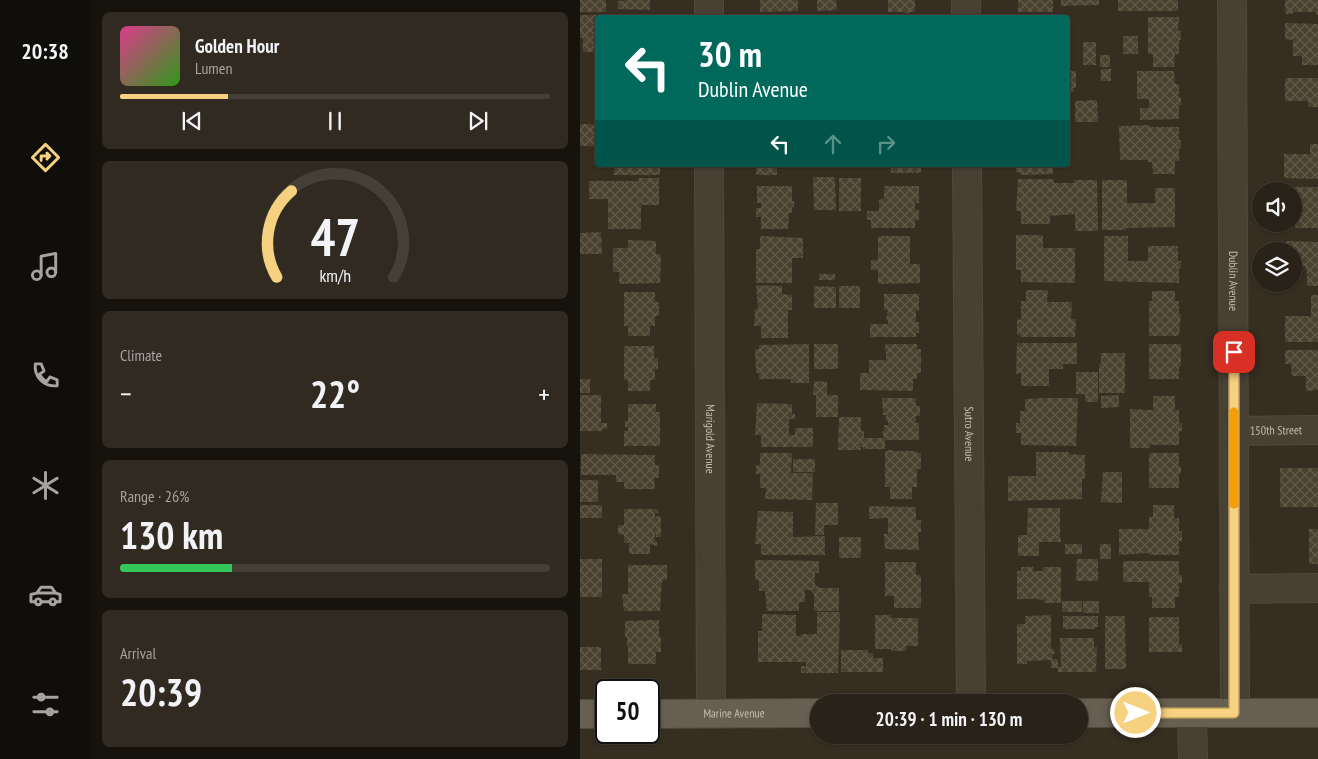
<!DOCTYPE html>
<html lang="en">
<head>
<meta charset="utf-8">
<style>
  body { margin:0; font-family:"PT Sans Narrow",sans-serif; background:#302a21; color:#f1f3f6; height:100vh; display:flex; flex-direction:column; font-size:19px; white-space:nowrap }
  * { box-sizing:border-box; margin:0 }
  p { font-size:16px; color:#a5a4a2 }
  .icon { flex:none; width:28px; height:28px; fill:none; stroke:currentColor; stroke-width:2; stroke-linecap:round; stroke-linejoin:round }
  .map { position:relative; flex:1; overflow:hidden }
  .side { display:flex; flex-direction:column; gap:12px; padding:12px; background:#16130d; width:490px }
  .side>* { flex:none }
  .top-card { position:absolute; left:15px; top:15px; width:475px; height:152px; border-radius:5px; box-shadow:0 1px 4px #0004,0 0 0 1px #443f37; background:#00695c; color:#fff; overflow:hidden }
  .fabs { position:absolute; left:672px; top:182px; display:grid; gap:10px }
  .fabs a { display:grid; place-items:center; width:50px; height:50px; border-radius:50%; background:#282218; box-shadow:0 1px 4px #0004,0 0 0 1px #443f37; font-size:25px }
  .speed { position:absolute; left:15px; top:679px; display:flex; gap:10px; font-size:25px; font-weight:700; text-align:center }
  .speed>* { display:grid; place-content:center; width:65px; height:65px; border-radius:50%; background:#282218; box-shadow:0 1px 4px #0004,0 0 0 1px #443f37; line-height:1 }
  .speed .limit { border:2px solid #111; border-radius:8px; background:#fff; color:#111 }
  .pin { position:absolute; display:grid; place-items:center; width:42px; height:42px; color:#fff; margin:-21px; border-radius:10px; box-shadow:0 2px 8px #0006 }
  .me { position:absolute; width:55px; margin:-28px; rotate:90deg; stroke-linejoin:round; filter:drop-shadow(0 0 4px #0008) }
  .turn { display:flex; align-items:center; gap:18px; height:105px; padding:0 20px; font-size:22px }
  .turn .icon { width:65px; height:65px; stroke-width:2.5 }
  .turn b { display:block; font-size:35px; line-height:42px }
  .lanes { display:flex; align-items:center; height:48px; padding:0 20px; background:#0003; justify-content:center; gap:25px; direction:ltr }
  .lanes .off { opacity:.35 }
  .big { font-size:38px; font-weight:800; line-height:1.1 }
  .side .card { flex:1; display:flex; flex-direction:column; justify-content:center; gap:8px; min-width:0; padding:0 18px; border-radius:8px; background:#302a21 }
  .side .dial { align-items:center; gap:0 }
  .dial svg { height:130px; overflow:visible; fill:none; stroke:#443f37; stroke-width:7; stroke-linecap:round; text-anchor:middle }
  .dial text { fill:#f1f3f6; stroke:none }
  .song { display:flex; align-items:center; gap:15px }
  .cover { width:60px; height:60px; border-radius:8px; background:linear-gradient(135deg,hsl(330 70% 55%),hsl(110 70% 35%)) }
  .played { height:5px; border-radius:2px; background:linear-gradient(90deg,#f6d180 25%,#443f37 25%) }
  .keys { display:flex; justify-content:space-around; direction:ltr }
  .heat { display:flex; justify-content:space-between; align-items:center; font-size:28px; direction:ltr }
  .charge { height:8px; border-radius:4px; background:linear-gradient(90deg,#34c759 26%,#443f37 0) }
  .trip { position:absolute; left:230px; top:694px; width:278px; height:50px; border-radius:25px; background:#282218; box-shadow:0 1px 4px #0004,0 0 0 1px #443f37; font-weight:800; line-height:50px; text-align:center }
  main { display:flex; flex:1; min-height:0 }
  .menu { display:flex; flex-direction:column; width:90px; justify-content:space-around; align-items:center; background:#100e0a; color:#a5a4a2 }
  .menu .icon { width:35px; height:35px }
  .menu .current { color:#f6d180 }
  .menu b { font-size:22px; color:#f1f3f6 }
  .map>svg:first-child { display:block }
  .building { fill:url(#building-cross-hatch) }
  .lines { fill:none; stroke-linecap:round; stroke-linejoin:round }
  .minor-casing { stroke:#504a3d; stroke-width:30 }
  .major-casing { stroke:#504a3d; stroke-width:30 }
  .minor { stroke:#474033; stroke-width:28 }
  .major { stroke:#675f51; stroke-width:28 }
  .route-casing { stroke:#a08853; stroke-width:12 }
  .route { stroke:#f6d180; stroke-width:9 }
  .slow { stroke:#f59e0b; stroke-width:9 }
  .labels { text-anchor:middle; stroke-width:5; stroke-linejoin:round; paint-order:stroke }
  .street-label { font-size:12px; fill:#c4bdad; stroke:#2b2519 }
</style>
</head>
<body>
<main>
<nav class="menu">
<b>20:38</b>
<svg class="icon current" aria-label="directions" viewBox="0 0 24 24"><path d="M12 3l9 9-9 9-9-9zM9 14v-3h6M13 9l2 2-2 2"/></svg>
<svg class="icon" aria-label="music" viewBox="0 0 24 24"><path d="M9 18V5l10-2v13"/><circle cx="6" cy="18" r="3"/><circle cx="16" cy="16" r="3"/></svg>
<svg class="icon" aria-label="phone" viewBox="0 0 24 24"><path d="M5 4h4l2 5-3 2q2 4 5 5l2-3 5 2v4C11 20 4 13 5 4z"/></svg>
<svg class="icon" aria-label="climate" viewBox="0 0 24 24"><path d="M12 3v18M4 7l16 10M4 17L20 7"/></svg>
<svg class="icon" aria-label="car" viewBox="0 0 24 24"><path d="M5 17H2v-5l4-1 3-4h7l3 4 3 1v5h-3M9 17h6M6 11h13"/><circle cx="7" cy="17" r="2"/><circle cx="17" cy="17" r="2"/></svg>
<svg class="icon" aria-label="filters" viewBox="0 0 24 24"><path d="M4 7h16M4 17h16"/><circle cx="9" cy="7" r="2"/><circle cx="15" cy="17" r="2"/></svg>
</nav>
<section class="side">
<div class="card">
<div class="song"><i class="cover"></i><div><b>Golden Hour</b><p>Lumen</p></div></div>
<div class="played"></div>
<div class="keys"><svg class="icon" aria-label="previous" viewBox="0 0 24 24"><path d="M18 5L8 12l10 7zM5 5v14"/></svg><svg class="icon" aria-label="pause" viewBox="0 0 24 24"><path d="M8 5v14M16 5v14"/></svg><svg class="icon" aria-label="next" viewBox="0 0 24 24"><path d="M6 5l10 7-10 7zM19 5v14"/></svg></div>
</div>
<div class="card dial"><svg viewBox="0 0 100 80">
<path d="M14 69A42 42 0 1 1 86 69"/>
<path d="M14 69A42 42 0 0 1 23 16" stroke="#f6d180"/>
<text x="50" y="56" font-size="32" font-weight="700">47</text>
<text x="50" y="72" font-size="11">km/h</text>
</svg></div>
<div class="card"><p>Climate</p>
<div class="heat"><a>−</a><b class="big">22°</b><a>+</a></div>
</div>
<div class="card"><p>Range · 26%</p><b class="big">130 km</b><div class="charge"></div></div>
<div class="card"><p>Arrival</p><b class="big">20:39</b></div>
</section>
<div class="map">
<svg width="738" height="759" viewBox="0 0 738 759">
  <defs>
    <pattern id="building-cross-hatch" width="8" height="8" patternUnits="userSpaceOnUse" patternTransform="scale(1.25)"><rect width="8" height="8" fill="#4a412f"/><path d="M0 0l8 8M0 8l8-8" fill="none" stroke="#625a4a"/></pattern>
  </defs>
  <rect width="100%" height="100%" fill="#362e20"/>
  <!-- building -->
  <path class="building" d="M0,0h26v12h-26z
    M48,0h22v10l-32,-1v-8z
    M180,0h38v11l-38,1z
    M237,0h19l1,10 -20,1z
    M308,0h27v12h-5v1h-6v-1h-16z
    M438,0h35v12h-35z
    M481,0h38v5l-38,1z
    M538,0h60v11h-60z
    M705,0h33v15h-2v-3h-23v2h-7v-2h-1z
    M0,15h21v3h-3l-1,34h-14v-14h-3z
    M568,17h31l-1,14h3v9h-2v14h-4l-1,13h-21v-13h-5z
    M705,23l33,1v41h-16v-9h-9v-16l-8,-1z
    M543,36h15v18h-15z
    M503,42h13v23h-13z
    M520,55h10v12h-10z
    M521,69h10v12h-10z
    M488,71h8v17h-2v4h-6z
    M557,71h37l1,13h4v13h2v9h-2v13l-39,1v-12h9v-9h-12z
    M705,78h33v29h-10v-6h-23z
    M517,100l1,22h-23v-21z
    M0,124h18v22h-18z
    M570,125v2h29v13h2v8l-2,1v12h-4v13h-22l-1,-12h-4v-2h-28l-1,-34z
    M488,138h3v28h-3z
    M730,144h8v35l-34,-1v-24h26z
    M34,165h46v10h-46z
    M176,165h21v10h-21z
    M311,165h30v8h-30z
    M436,165h37v9l-33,1v-3h-4z
    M233,177h22l1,33h-22z
    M59,178h20v27h-18v24h-33v-30h-19v-18h50z
    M259,178h22v33h-22z
    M438,179h36v4h20v-3h23l1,51h-23v-17l-25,2v8h-29v-13h-5z
    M522,180h25v23h28v-15h20v39l-49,1v2h-24z
    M177,186h35v15h2v6h-2v6h-3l-1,16h-27v-12h-5v-9h5v-5h-4z
    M304,186h35v17h-4v7h4v10h-4v8h-44v-8h-4v-9h12v-11l5,-2z
    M706,187h32v41h-23l-1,-37h-10z
    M21,232l1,22h-22v-21z
    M436,235h27v13h32v35l-54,-1v-12h-5z
    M180,236l43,2v20h-11v25h-36v-34h4z
    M298,236h32v28h10v19l-42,1v-14h-7v-10h7z
    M524,236h24v25h20v-15h30v15h3v7h-2v15l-75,-2z
    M48,240l28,1v13h5l-1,29 -41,1v-12h-6v-24h15z
    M706,241l32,1v44h-11v-16h-2v-4h-11v-15h-8z
    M239,274h16v6h-16z
    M176,285l26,1v8l10,1v15h-4v28h-27v-12h-7l1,-17h3z
    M234,286l22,1v21h-22z
    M259,286h21v22h-21z
    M446,290h22l-1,12h25l-1,17h5l-1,18h-55v-2h-3v-16l4,1v-19h5z
    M572,291h23v10h4v13h2l-2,22h-30v-35h3z
    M44,292h31v10h4v14h-4v10h-5v10h-22v-10h-4z
    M304,294h35v17h-3v11h3v11h-3v4h-46v-13h18v-4h-2l2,-10h-4z
    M731,295h7v47h-33v-26h26z
    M437,343h60v21h-14v5h-14v17h-28v-13l-5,1z
    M229,344v39h-18v-4h-32v-6h-3l-1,-24h4v-4z
    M234,344h24v25h-24z
    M306,344h31v5h4v24h-4v6h-4v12l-53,-1v-17h9v-13h17v-10h-2z
    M569,344h32v22h-2v13h-30z
    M44,346h30v12h4v11h-3v11h-5v11h-22v-11h-4z
    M705,350h33v40l-12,1v-15h-14l-1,-12h-6z
    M521,353h24v40h-26v-29h2z
    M496,372h22v30h-13v-8h-9z
    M0,379h10v14h-10z
    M234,381l13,1v13h11v22h-22v-22h-3z
    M0,395h21v28h6v6h-5v2h-22z
    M539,395v12l-18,1v-12z
    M573,396h22v14h4v13h3v8h-3v14h-29v3h-20v-39l23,1z
    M302,398h34v8h4v10h-4v7h3v17h-34v9h-22v-2h-2v3h-23l1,-33h22v14h3v7h20l-2,-7h2v-6h4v-4h-2v-6h-3z
    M467,398h31l-2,48 -55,-1v-12h-5v-10h4v-12h5v-12z
    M177,403l35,1v10h3v5h-6v16h6v-7h18v19h-52v-12h-6z
    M48,404h28v8h4v34h-36v-15h4v-4h-3v-6h3z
    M308,450h5v1h24v2h4v16h-4v18h-5v12h-22v-12h-5v-36h3z
    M456,452h33v2l16,1v24h-3v20l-74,2v-25h28z
    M180,453h32l-1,20h22l-1,27 -47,-1 1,-11h-6v-14h-4v-9h4z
    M569,453h30v13h2v8h-2v14h-30z
    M1,454l74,1v10h4v13h-5l1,11h-31v-7h-8v-7h-35z
    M213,459h22v13h-22z
    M700,468h38v39h-38z
    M523,472h19v31l-21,-1z
    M0,480h18v22h-18z
    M236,503h22v22h-14v10h-9z
    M0,505h22v13h-22z
    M573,505h21v13h5v13h3v10h-3v14h-30v-2l-30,2v-26h30v-12h4z
    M289,506l47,1v13h5v12h-3l1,18 -34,-1 -1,-15h4v-16l-19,1z
    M448,508h32v31h1v3h-22v14h-21v-21h9z
    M44,509h34v4h-3v5l2,-2h4v21h-5v-3h-1v8h2v4l-7,-2v10h-21v-11h-5v-8l-6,-1v-9h6z
    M178,511l35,1v25l32,-1v19h-64v-11h-6z
    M729,529h9v35h-9z
    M259,537h22v21h-22z
    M485,544h17v10h-17z
    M520,544h11v15h-11z
    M0,559h22v38h-22z
    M497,559h21v22h-22z
    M175,560l64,1v12h-4v12l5,3h19v23h-25v-17l-4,-4h-5v12h-6v9h-32l-2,-20h-6v-11h-4z
    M543,561h56v14h3v8h-3v14h-4v11h-23v-11h-3v-15h-26z
    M305,562h31v13h5v33h-27v-12h-9z
    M48,565h39v15h-5l-2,31h-36l-2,-17h6z
    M441,567h12v4h10v-4h18v36h-17v-3l-9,-1h-18v-28h4z
    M482,601h20v11h-20z
    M503,601h16v12h-16z
    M237,612h23l-2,61h-37v-7h5v-4h-48v-31h4v-17l34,1v21h5v-2h16z
    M295,615h16v3h27v28h-12v5h-15v-2h-16z
    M471,615v34h3l1,5h-3v5h6v9h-7v-8l-24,1v3h-10v-40h8v-8z
    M483,616h35v11h-3v2h-32z
    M525,616h20l1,53h-21z
    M569,617h30v27h3v8h-33z
    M73,620h6v17h2v15h-5v12h-28v-17h-1v-10h-2v-16z
    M480,638h34v9h3l-1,25h-38v-5h3z
    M0,647h21v23h-21z
    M261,650h27v3h5v5h10v14h-42z"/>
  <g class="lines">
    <defs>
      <g id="minor">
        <path d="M129,0v18"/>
        <path d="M386,0v18"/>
        <path id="s1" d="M652,0l3,713"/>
        <path id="s2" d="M129,165l2,548"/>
        <path id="s3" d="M387,165l4,537"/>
        <path id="s4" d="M654,431l84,-1"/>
        <path d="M654,589l84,-1"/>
        <path d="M612,713l1,46"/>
      </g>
      <g id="major">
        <path d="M499,713h239"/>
        <path d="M0,714h26"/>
        <path id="s5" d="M69,714l170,-1"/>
      </g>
    </defs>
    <!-- minor casing -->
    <use href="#minor" class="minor-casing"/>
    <!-- major casing -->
    <use href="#major" class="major-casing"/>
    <!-- minor -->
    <use href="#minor" class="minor"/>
    <!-- major -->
    <use href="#major" class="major"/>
  </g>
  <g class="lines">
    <defs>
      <path id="route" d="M556,713h98v-361"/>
    </defs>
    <!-- route casing -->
    <use href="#route" class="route-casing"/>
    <!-- route -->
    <use href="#route" class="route"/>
    <!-- slow -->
    <path class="slow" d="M654,412v92"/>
  </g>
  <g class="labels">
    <!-- street labels -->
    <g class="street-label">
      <text dy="4" stroke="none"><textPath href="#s1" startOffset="281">Dublin Avenue</textPath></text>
      <text dy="4" stroke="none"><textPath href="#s4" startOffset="42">150th Street</textPath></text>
      <text dy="4" stroke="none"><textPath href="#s3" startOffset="269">Sutro Avenue</textPath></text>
      <text dy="4" stroke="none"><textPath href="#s2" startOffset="274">Marigold Avenue</textPath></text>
      <text dy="4" stroke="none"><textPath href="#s5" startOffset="85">Marine Avenue</textPath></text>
    </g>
  </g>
</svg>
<div class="fabs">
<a><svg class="icon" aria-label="sound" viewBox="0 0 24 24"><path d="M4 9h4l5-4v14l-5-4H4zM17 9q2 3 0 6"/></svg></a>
<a><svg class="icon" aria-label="layers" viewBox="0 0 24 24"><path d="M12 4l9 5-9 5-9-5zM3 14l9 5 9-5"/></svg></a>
</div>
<div class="speed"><div class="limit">50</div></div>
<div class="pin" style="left:654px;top:352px;background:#d93025"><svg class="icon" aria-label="arrive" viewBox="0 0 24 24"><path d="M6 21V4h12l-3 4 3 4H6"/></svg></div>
<svg class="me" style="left:556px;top:713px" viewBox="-20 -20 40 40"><circle r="17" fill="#f6d180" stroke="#fff" stroke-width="3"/><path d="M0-11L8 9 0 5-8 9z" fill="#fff"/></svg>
<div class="trip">20:39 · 1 min · 130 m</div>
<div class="top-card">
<div class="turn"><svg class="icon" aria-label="left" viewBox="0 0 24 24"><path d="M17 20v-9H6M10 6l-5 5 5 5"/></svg><div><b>30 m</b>Dublin Avenue</div></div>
<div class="lanes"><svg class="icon" aria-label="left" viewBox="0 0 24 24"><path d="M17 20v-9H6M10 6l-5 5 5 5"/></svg><svg class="icon off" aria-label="ahead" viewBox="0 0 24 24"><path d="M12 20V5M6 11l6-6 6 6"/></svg><svg class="icon off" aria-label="right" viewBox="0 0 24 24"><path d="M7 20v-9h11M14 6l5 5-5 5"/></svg></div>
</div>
</div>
</main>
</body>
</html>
